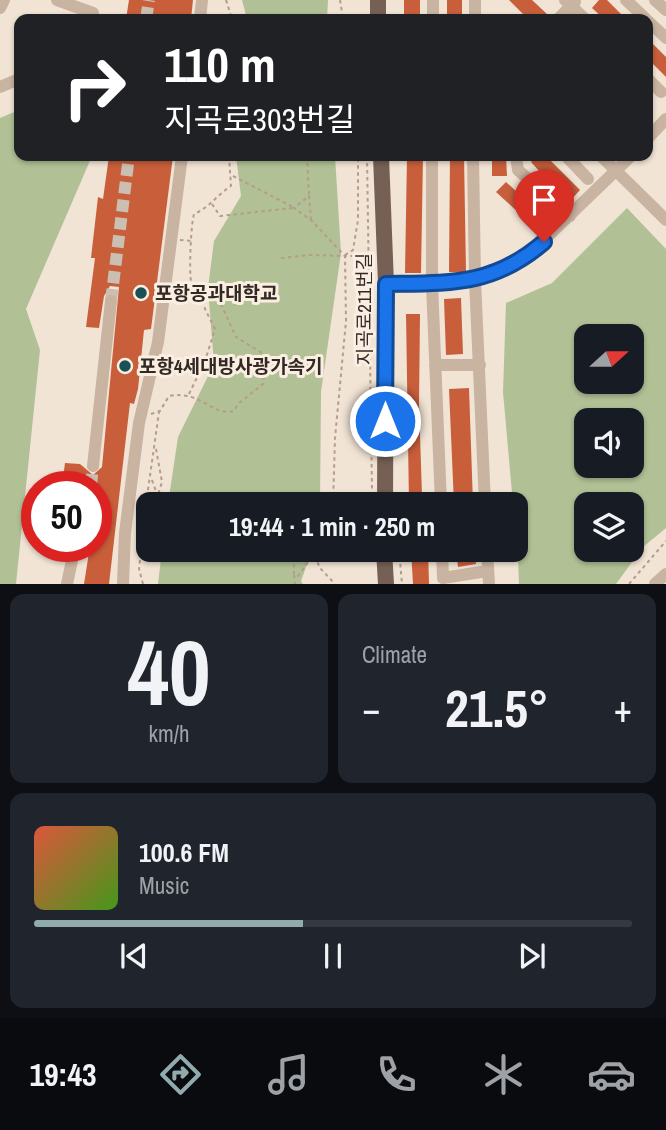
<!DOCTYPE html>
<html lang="en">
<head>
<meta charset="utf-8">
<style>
  body { margin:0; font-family:"Archivo Narrow","Noto Sans KR",sans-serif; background:#20242c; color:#f1f3f6; height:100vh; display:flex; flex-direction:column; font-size:26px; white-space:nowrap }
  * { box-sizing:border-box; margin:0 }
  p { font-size:23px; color:#9ea1a6 }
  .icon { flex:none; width:38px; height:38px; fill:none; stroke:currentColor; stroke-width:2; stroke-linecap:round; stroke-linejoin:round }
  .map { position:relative; height:584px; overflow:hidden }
  .side { display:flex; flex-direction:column; gap:10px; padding:10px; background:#0d0f14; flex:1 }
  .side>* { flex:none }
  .banner { position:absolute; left:14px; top:14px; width:639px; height:147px; border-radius:14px; box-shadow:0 2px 5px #0004; background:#202124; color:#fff; overflow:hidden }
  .needle { width:46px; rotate:69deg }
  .controls { position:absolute; left:574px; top:324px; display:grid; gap:14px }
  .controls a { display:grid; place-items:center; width:70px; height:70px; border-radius:14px; background:#171b24; box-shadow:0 2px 5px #0004; font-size:35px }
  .speed { position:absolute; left:21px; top:471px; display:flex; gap:14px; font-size:35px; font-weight:700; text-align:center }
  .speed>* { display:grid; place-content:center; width:91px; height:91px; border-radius:50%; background:#171b24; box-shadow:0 2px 5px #0004; line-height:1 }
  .speed .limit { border:10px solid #d22; background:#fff; color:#111 }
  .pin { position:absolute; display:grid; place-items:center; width:60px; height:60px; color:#fff; margin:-72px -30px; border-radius:50% 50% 50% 0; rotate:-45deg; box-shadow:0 0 7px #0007 }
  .pin .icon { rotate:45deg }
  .me { position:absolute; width:77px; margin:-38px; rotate:0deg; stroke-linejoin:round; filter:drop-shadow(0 0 5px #0008) }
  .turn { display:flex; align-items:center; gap:24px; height:147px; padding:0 35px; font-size:32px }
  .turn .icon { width:91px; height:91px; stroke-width:2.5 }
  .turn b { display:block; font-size:49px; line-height:60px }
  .big { font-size:52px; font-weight:700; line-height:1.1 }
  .side .widget { flex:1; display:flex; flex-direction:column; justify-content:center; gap:10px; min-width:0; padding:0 24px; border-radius:14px; background:#20242c }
  .side .dial { align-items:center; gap:0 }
  .dial b { font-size:91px; line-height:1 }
  .song { display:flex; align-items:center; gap:21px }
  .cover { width:84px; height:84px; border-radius:10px; background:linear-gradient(135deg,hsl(10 70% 55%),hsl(100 70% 35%)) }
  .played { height:7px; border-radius:4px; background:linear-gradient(90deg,#90aaae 45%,#363941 45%) }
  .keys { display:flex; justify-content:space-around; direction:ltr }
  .heat { display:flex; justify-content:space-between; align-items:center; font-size:38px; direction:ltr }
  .side .tiles { flex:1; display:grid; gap:10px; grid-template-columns:1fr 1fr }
  .widget:last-child { grid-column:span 2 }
  .trip { position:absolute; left:136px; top:492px; width:392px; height:70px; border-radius:14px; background:#171b24; box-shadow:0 2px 5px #0004; font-weight:700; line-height:70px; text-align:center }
  .dock { display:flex; height:112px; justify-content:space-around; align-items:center; background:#090b0e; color:#9ea1a6 }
  .dock .icon { width:49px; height:49px }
  .dock .on { color:#90aaae }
  .dock b { font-size:32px; color:#f1f3f6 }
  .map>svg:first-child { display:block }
  .green { fill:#b1c095; fill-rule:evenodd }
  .building { fill:#c95e3b }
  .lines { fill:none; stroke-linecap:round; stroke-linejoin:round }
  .minor-tunnel { stroke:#cbbfb2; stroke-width:12; stroke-dasharray:12 6; stroke-linecap:butt }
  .path { stroke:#b49d8c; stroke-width:2; stroke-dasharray:3.5 3.5; stroke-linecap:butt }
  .minor { stroke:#c9b3a1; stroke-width:12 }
  .major { stroke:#766055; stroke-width:16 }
  .route-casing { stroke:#114b97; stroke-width:18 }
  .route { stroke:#1a73e8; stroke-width:12 }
  .poi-dot { fill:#195155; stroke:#f9eee1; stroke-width:2.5 }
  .labels { text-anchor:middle; stroke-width:6; stroke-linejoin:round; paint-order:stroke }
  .poi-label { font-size:19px; font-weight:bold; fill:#332924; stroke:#f9eee1; text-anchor:start }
  .street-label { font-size:19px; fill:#332924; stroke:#f9eee1 }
</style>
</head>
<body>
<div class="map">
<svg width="666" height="584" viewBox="0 0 666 584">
  <rect width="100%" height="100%" fill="#f1e4d5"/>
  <!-- green -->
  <path class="green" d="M242,0h86l-1,19h-80z
    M19,110v46h73l-66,153 14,41 -24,234h-16v-466z
    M236,156h99l6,97 -20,139 -1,112h-152l10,-67 36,-73 -6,-76 6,-47 27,-45z
    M627,208l39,41v279l-23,19 -27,37h-97l-3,-80h-3l-10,-112 3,-89 46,-20zM632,336v46h-46v-46zM632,420v46h-46v-46zM632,504v46h-46v-46z
    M162,550h150l-11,31 2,3h-145z"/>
  <!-- building -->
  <path class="building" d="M129,0h64l-2,19h-65z
    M404,0h16v19h-16z
    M447,0h15v19h-15z
    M509,0h23l15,14 -6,5h-13z
    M599,0h8l19,19h-22l-12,-11z
    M648,39l18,18v20l-18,-18z
    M109,156h64l-22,173 -7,1 -6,59 -4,15 -4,-1 -21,181h-25l6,-38h6v-60h-34l3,-23 15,1 13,11 9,-8 17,-180 -9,-1 -6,10 -5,32 -13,-1 9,-69h-4l7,-61 5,2z
    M407,156h16l-2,117h-16z
    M450,156h14l2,116h-17z
    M492,156h14l1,20h-15z
    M536,156h10l34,34 -12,13 -37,-41z
    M506,182l44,40 -10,10 -44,-40z
    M461,298l2,56 -17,1 -2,-56z
    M406,314h14l-1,91 3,90h3v9h-16z
    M469,388l4,116h-19l-5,-115z
    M411,550h17l1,34h-16z
    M456,550h19l1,14 -18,3z"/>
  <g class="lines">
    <!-- minor-tunnel -->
    <path class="minor-tunnel" d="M146,19l3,-19
      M111,301l18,-145
      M91,486l2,-20"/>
    <!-- path -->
    <path class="path" d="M226,0l6,19
      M340,0l3,19
      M307,156l2,40
      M367,156l5,333
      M233,176l60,31
      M212,204l8,12 73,-8
      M311,220l-2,-24 -15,12 17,12 34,36h23
      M180,240l12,1
      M345,255l8,-5 5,-30v-64
      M281,258l29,-3 35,1 1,65 -11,117 -2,66
      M189,394l16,-33 10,-32 -10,-20 -3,-18
      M151,414l9,-3 9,-15c33,-6 43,21 65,15l4,-7 25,-20 3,-23 -4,-8 -26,-16 -16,-35 -29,-21c-2,-11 0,-58 3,-67 16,-7 23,-19 37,-28l-2,-30
      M156,449l6,33 -4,13
      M152,480l6,17 38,7
      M140,496l7,1 12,-85
      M219,504l6,-7 16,7
      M294,550v24l4,2 16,-22 -3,-4
      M317,550l-3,4 6,14 15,16
      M399,550l3,34
      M294,575l1,9
      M143,584l-4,-15 8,-71
      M629,584l37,-43"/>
    <!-- minor -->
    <path class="minor" d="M57,0l36,13
      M433,0v19
      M565,0l20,19
      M626,0l20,19
      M655,0l11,10
      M0,8l4,-8
      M200,19l2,-19
      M475,19v-19
      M558,19l17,-17
      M648,21l18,17
      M648,79l13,13
      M0,87l19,-8
      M648,138l18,-19
      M432,156v128l9,220
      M473,156l2,124 10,224
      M516,156l2,14 52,46
      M566,156l22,23
      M601,156l65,64
      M386,284l89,-4 46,-18 110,-106
      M435,365h45
      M93,466l18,-165
      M442,550l1,28 44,-7
      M487,550l2,34
      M67,584l7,-33
      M123,584l2,-51 14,-110 19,-81 24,-186
      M655,584l11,-10"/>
    <!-- major -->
    <path class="major" d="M378,19v-19
      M381,156l5,128 -1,220
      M384,550l2,34"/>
  </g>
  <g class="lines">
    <defs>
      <path id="route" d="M385,421l1,-137c64,-1 107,2 158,-42"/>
    </defs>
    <!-- route casing -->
    <use href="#route" class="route-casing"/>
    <!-- route -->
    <use href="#route" class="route"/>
  </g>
  <!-- markers -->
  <g class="poi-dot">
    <circle cx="141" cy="293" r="7"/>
    <circle cx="125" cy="366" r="7"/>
  </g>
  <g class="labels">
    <!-- poi labels -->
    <g class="poi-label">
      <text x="155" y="300">포항공과대학교</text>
      <text x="139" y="373">포항4세대방사광가속기</text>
    </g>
    <!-- street labels -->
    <g class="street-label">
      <text transform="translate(364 309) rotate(-90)" y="7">지곡로211번길</text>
    </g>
  </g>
</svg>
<div class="controls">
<a><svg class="needle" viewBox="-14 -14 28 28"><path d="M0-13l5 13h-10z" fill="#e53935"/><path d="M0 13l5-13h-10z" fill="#9ea1a6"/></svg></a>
<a><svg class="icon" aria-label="sound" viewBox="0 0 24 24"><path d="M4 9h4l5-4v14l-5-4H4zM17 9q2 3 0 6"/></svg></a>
<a><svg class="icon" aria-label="layers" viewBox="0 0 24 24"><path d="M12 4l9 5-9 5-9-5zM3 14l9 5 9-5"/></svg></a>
</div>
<div class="speed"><div class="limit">50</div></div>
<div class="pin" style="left:544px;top:242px;background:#d93025"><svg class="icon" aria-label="arrive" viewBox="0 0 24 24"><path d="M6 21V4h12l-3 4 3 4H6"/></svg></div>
<svg class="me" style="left:385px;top:421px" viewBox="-20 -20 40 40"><circle r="17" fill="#1a73e8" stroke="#fff" stroke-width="3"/><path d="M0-11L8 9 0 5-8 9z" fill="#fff"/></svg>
<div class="trip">19:44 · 1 min · 250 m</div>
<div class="banner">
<div class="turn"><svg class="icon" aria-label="right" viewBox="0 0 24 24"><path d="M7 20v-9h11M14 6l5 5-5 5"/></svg><div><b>110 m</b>지곡로303번길</div></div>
</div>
</div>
<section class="side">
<div class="tiles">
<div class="widget dial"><b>40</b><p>km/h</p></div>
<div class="widget"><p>Climate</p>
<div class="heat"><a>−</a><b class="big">21.5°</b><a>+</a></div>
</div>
<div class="widget">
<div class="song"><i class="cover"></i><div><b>100.6 FM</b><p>Music</p></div></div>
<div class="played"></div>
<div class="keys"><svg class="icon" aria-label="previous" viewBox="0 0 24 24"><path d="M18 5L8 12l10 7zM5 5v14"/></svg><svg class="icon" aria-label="pause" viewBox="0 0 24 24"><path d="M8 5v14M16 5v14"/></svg><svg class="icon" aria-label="next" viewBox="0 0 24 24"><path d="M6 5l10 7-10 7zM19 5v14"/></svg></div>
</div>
</div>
</section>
<nav class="dock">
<b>19:43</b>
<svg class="icon on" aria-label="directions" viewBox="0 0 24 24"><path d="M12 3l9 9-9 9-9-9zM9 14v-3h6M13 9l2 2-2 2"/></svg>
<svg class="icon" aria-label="music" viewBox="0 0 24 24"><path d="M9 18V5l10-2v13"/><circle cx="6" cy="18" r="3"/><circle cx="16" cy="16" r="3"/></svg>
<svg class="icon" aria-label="phone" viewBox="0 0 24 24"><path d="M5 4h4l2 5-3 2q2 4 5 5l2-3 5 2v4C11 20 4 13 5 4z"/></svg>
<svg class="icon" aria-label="climate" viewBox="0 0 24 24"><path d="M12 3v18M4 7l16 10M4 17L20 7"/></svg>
<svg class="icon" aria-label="car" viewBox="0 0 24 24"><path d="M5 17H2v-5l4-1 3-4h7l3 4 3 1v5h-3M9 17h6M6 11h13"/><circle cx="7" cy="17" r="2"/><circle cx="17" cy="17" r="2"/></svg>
</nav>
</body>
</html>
